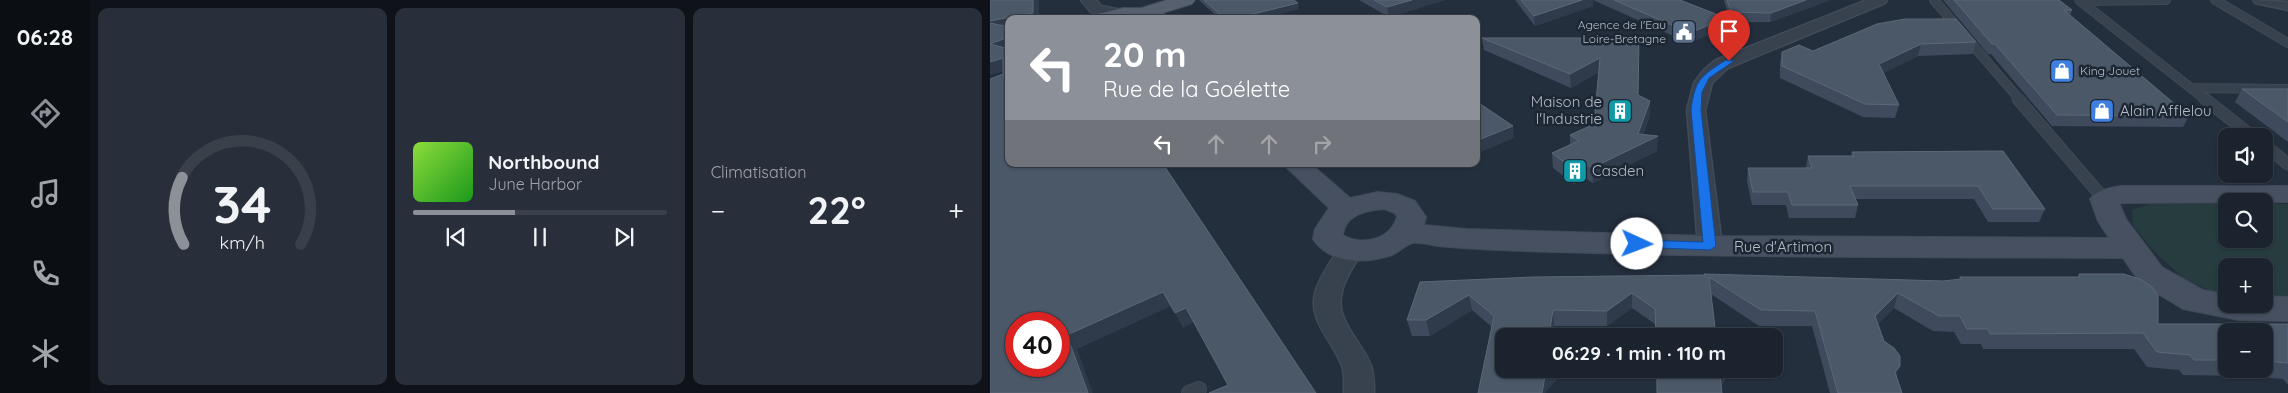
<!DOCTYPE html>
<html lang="fr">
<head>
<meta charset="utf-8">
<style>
  body { margin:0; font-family:Quicksand,sans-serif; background:#282f3a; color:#f1f3f6; height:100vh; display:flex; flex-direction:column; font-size:19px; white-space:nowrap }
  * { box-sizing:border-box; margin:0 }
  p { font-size:16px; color:#a0a4aa }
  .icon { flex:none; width:28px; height:28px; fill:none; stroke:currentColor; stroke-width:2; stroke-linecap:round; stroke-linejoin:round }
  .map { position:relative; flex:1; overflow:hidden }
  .side { display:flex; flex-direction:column; gap:8px; padding:8px; background:#0f1319; width:900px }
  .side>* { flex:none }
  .top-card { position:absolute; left:15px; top:15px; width:475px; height:152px; border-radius:10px; box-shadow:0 1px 4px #0004,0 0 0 1px #39404a; background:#8c9099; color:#fff; overflow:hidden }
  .buttons { position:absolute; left:1228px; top:128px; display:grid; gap:10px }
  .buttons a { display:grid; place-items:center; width:55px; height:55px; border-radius:10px; background:#1b232e; box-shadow:0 1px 4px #0004,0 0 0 1px #39404a; font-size:25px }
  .speed { position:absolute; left:15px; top:312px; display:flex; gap:10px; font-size:25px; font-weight:700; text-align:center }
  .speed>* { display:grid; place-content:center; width:65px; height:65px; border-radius:50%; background:#1b232e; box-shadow:0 1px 4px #0004,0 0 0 1px #39404a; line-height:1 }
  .speed .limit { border:8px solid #d22; background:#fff; color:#111 }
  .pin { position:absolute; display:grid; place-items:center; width:42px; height:42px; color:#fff; margin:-51px -21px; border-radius:50% 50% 50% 0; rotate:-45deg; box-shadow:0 0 5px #0007 }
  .pin .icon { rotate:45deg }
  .me { position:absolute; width:55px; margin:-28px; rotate:92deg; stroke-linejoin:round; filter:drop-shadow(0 0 4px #0008) }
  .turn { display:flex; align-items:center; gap:18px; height:105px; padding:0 15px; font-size:22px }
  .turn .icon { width:65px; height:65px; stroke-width:2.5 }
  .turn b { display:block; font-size:35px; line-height:42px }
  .lanes { display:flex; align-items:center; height:48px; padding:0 15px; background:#0003; justify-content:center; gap:25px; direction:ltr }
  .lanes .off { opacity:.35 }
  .big { font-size:38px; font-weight:800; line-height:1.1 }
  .side .tile { flex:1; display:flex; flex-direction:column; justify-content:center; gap:8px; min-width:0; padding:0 18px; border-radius:10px; background:#282f3a }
  .side .dial { align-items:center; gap:0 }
  .dial svg { height:130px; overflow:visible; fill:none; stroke:#39404a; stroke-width:7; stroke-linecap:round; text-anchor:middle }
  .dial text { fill:#f1f3f6; stroke:none }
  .song { display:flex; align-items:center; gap:15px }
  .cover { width:60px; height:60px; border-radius:8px; background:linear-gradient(135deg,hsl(90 70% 55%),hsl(120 70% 35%)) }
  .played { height:5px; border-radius:2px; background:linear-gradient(90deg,#8c9099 40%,#39404a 40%) }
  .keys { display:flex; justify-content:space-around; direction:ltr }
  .heat { display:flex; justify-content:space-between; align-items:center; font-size:28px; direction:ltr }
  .side .tiles { flex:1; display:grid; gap:8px; grid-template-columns:repeat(3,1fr) }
  .trip { position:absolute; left:505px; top:328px; width:288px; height:50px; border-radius:10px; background:#1b232e; box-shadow:0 1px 4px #0004,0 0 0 1px #39404a; font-weight:800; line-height:50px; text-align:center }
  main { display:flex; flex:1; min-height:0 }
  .menu { display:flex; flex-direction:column; width:90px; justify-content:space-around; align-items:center; background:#0b0e12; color:#a0a4aa }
  .menu .icon { width:35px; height:35px }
  .menu .on { color:#8c9099 }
  .menu b { font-size:22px; color:#f1f3f6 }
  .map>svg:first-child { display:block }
  .green { fill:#263c3f }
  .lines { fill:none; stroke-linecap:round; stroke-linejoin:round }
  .lane-far2-casing { stroke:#414a57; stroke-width:10 }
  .lane-far1-casing { stroke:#414a57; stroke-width:13 }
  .lane-casing { stroke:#414a57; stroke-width:16 }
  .street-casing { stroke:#414a57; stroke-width:3 }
  .secondary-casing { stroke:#414a57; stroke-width:2 }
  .primary-casing { stroke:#414a57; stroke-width:2 }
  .lane-far2 { stroke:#38414e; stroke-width:8 }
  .lane-far1 { stroke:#38414e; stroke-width:11 }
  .lane { stroke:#38414e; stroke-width:14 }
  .street { fill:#38414e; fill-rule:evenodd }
  .secondary { fill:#465061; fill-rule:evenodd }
  .primary { fill:#56606e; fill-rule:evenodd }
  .wall { fill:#3f4b5c; fill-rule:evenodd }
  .shaded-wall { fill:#2f3b4b }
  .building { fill:#4b5868; stroke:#5c6777; fill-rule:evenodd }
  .route { fill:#1a73e8; stroke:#114b97 }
  .labels { text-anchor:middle; stroke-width:5; stroke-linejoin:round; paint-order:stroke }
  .far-poi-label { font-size:12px; fill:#b4bcc9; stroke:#1d2633; text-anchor:end }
  .poi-label { font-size:15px; fill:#b4bcc9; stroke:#1d2633; text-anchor:start }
  .street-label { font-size:15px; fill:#b4bcc9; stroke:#1d2633 }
</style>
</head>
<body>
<main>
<nav class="menu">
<b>06:28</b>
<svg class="icon on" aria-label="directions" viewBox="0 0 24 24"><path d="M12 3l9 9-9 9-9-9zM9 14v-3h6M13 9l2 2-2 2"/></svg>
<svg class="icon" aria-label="music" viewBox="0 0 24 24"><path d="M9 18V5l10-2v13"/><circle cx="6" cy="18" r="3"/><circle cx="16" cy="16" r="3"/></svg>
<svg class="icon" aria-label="phone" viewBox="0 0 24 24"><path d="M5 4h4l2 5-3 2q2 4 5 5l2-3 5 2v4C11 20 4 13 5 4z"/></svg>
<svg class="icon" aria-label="climate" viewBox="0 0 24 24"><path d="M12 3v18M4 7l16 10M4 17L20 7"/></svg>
</nav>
<section class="side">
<div class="tiles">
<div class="tile dial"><svg viewBox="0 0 100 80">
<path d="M14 69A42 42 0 1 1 86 69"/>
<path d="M14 69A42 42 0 0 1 13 28" stroke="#8c9099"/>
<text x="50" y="56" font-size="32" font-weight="700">34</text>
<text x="50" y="72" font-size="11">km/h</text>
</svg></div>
<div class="tile">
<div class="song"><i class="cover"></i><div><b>Northbound</b><p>June Harbor</p></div></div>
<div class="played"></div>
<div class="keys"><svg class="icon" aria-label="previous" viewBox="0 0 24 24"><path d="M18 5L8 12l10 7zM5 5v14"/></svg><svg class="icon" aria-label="pause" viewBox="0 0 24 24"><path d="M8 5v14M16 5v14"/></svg><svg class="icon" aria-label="next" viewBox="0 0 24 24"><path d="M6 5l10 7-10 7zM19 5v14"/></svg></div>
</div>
<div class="tile"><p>Climatisation</p>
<div class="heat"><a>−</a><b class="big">22°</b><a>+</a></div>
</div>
</div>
</section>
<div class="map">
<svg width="1298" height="393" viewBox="0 0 1298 393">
  <rect width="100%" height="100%" fill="#242f3e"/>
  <!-- green -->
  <path class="green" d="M1159,204h77v35h38v-35h24v93h-24v-31h-38v29l-13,-3 -29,-13 -32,-30 -19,-24 -1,-15z"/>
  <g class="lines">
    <defs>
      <path id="lane-far2" d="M944,0l86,100
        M1089,0l127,100
        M1225,0l73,43
        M1090,1l86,-1
        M1201,88l97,1"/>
      <path id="lane-far1" d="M1028,99l86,100
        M1215,99l47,37
        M1274,145l24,19"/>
      <path id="lane" d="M199,393l10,-4"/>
      <path id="street" d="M91,0h15l5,6 25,5 2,3 -7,4 -30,-6z
        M877,0h20l-2,3 -157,65 -16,15 -7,27 17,136 -3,6 -9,2 -9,-2 -3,-6 -11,-136 7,-27 10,-13 12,-10z
        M1263,0l35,2v8l-33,-7z
        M360,244l9,2 3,6c-8,14 -19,28 -21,45 -4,26 22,46 30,69 3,9 3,18 3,27h-30c0,-9 1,-18 -2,-27 -9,-26 -36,-46 -26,-76 5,-16 16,-30 25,-44z"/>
      <path id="secondary" d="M293,164h28l39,34 28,-6 19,2 18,7 11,16 -2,8 42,4 244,7 399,2 -11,-17 -8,-22c7,-9 19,-11 30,-13h168v16l-169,1 7,16 36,48 41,23 23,4v10h38v-8l24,1v24l-49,-1 -56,-11 -43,-26 -17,-25c-164,-1 -328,0 -491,-4 -65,-2 -130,-2 -194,-8 -8,-1 -17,-4 -25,-3 -6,1 -14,9 -21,12 -26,9 -63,9 -79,-16l2,-10 14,-21zM394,209l11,4 2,4c-7,23 -35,29 -54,18 2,-20 24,-25 41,-26z"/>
      <path id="primary" d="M177,0h28l-3,4 -29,9 8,6h-80l2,-4 30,-7h18z"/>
    </defs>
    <!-- lane-far2 casing -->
    <use href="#lane-far2" class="lane-far2-casing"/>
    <!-- lane-far1 casing -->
    <use href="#lane-far1" class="lane-far1-casing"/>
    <!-- lane casing -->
    <use href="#lane" class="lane-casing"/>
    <!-- street casing -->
    <use href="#street" class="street-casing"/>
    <!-- secondary casing -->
    <use href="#secondary" class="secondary-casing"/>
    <!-- primary casing -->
    <use href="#primary" class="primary-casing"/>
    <!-- lane-far2 -->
    <use href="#lane-far2" class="lane-far2"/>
    <!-- lane-far1 -->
    <use href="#lane-far1" class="lane-far1"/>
    <!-- lane -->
    <use href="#lane" class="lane"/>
    <!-- street -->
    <use href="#street" class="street"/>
    <!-- secondary -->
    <use href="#secondary" class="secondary"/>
    <!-- primary -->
    <use href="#primary" class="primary"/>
  </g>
  <!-- wall -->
  <path class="wall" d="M209,0h95l5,9 -39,10h-40z
    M369,0h86l-56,17z
    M525,0h165l45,28 -36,15 -96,-43v6l-58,20z
    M734,0h107l-61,22h-40z
    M953,0h116l13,10 -2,6 119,100 -6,11 -131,-1 -61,-72h-3z
    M887,24l99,18 -3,12 -55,2 -35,17 16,32 -4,13 -32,-1 -83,-39v-14l2,-12 31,-1z
    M492,38h157l-1,57 12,20 -7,20 14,16 -64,32 -8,-5 -11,6 -21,-16 -1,-15 18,-9v-9l24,-11 5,-52 -28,16 -87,-38z
    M1252,89h46v53l-53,-40z
    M1013,151l42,58 -6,13h-51l-14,-23h-119l3,6 -3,13h-66l-3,-13h-34l-5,-24 1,-13h58l2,-12h43l1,-4z
    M714,274l239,7 16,-1 1,-3h118l1,-3 79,50h130v61l-5,-6 -38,-3 -62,-1 -4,-5 -32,-3 -13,-18h-151l-2,-5h-20l-7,-12 -21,-1 -39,-23 -16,16 24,69h-72l-18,-67h-53l-48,-32 5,42h-61v-12l-23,-16 -25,18h-53l-50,10 55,34 -2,9 -11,12 -54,-64 -20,-17 -42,26h-18l-5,-16 13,-38 284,-7zM1236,331h38v38h-38z
    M666,369h72l-3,11 -4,6 1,7h-65z"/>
  <!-- shaded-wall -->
  <path class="shaded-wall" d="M43,0h6v19h-30v10l-19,1v-9z
    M422,0h33l-56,17 -2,-10z
    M592,0h11v6l-58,20 -1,-10z
    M816,0h25l-61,22 1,-9z
    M308,3l1,6 -39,10h-27z
    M736,18l-1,10 -36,15 1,-10z
    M19,37v14l-19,-7z
    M931,44l-3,12 -42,21 3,-13z
    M13,58l6,12 -19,5v-13z
    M610,58l1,13 -30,17 -1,-14z
    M660,101v14l-11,30 19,-9 -1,15 -64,32 -1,-15 46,-34z
    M523,126l1,12 -38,16v-13z
    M594,163l1,15 -11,6 -1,-15z
    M173,292l8,14 -94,43 16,44h-5l-21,-58z
    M642,293v15l-25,18v-15z
    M908,293l-4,15 -23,24 4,-16z
    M479,295l3,15 -42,26 -4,-16z
    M196,308l8,14 -11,6 -8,-15z
    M563,310l1,16 -1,10h-4z
    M910,366l-5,16v-10z
    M561,369h8l-2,10 -11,12v2h-4l3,-17z
    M734,369h4l-3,11 -7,10 2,-15z"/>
  <!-- building -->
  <path class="building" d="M0,0h43v13l-43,8z
    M214,0h90l4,3 -65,16h-8z
    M384,0h38l-25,7z
    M531,0h61l-48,16z
    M624,0h66l46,18 -36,15z
    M737,0h79l-35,13 -40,-1z
    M964,0h105l13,10h-8l125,106 -132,-1 -62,-71h-3z
    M915,19h51l20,23 -55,2 -42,20 20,41 -34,-1 -83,-38v-14l17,-7 14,6 64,-27z
    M0,23l19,4v10l-19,7z
    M492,38h157l-1,57 12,6 -12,33 20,2 -66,32 -8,-5 -11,6 -21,-16 27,-12 -9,-6 24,-11 6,-66 -30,16z
    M0,44l19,5v115h154l153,229h-107l19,-8 -42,-77 -11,5 -12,-21 -96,43 21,58h-98v-314l13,-5v-16l-13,4zM26,324h43v42h-43z
    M1252,89h46v33z
    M486,101l37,25 -37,15z
    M1013,151l42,58h-52l-15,-23h-128l8,19h-66l-4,-13h-35l-5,-24h64l-4,-12h46l-2,-4z
    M714,274l239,7 18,-2 -1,-2h120l-1,-3h45l18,6 10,7 6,8v29h130v39l-24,-2v-30h-38v29h-32l-4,-5 -33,-3 -14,-19 -153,1 -2,-5h-21l-7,-13h-21l-41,-23 -23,23 9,25 10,7 6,8v10l-5,6 7,21h-64l-23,-82 -54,-1 -52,-33 7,59h-60l-1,-27 -23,-16 -25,18 -54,-1 -4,26h-45v33h47l-6,7 -3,17h-64l16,-77 -25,-21 -43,25h-19l13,-38 114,-5 172,-2z
    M667,369h67l-4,6 2,18h-65z"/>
  <!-- route -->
  <path class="route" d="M736,60l8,1 -25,17 -7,14 -1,18 15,136 -6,4 -77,-3 -2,-3 6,-4 66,2 -12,-132c4,-31 10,-34 35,-50z"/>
  <!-- icons -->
  <defs>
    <symbol id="civic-square" viewBox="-11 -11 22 22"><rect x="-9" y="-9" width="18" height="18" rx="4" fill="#5c6f8a" stroke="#1d2633"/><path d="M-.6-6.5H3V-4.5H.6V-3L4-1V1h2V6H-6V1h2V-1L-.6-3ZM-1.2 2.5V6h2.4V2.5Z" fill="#fff"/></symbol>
    <symbol id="shop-square" viewBox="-11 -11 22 22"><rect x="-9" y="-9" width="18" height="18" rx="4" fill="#3f7fe0" stroke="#1d2633"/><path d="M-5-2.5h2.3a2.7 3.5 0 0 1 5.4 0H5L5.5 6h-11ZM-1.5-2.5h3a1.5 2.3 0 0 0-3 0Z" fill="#fff"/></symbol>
    <symbol id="building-square" viewBox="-11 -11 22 22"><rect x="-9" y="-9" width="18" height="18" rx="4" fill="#0f9aa8" stroke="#1d2633"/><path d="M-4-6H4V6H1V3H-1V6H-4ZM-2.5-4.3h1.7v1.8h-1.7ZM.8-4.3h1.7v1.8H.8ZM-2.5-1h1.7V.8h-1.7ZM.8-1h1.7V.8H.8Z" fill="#fff"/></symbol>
  </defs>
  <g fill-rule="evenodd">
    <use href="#civic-square" x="680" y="18" width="28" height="28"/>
    <use href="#shop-square" x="1058" y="57" width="28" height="28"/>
    <use href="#building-square" x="616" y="97" width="28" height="28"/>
    <use href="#shop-square" x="1098" y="97" width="28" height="28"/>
    <use href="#building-square" x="571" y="157" width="28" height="28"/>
  </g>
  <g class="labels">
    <!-- far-poi labels -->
    <g class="far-poi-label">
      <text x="676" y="29">Agence de l'Eau<tspan x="676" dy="14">Loire-Bretagne</tspan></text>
      <text x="1090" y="75" text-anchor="start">King Jouet</text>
    </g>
    <!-- poi labels -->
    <g class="poi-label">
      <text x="612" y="107" text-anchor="end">Maison de<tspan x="612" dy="17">l'Industrie</tspan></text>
      <text x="1130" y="116">Alain Afflelou</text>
      <text x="602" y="176">Casden</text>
    </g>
    <!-- street labels -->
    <g class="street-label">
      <text x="793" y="252">Rue d'Artimon</text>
    </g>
  </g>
</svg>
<div class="buttons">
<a><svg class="icon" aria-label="sound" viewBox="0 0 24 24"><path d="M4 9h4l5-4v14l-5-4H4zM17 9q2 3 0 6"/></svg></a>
<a><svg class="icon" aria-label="search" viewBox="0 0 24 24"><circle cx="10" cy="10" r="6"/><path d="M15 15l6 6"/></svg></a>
<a>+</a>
<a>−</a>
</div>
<div class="speed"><div class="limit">40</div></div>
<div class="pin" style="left:739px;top:61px;background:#d93025"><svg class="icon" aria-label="arrive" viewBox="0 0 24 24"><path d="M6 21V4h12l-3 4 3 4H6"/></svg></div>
<svg class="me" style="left:647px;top:244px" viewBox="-20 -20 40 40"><circle r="19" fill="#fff"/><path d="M0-13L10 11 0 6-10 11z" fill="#1a73e8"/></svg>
<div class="trip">06:29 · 1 min · 110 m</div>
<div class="top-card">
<div class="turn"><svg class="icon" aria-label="left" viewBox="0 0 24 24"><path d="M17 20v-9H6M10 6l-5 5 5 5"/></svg><div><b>20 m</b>Rue de la Goélette</div></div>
<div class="lanes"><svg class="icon" aria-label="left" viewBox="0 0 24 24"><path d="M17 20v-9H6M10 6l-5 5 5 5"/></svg><svg class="icon off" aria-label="ahead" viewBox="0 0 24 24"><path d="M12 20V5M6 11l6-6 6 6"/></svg><svg class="icon off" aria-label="ahead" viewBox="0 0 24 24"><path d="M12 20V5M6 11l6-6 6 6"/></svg><svg class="icon off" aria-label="right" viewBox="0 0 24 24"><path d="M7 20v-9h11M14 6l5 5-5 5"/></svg></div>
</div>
</div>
</main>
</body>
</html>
